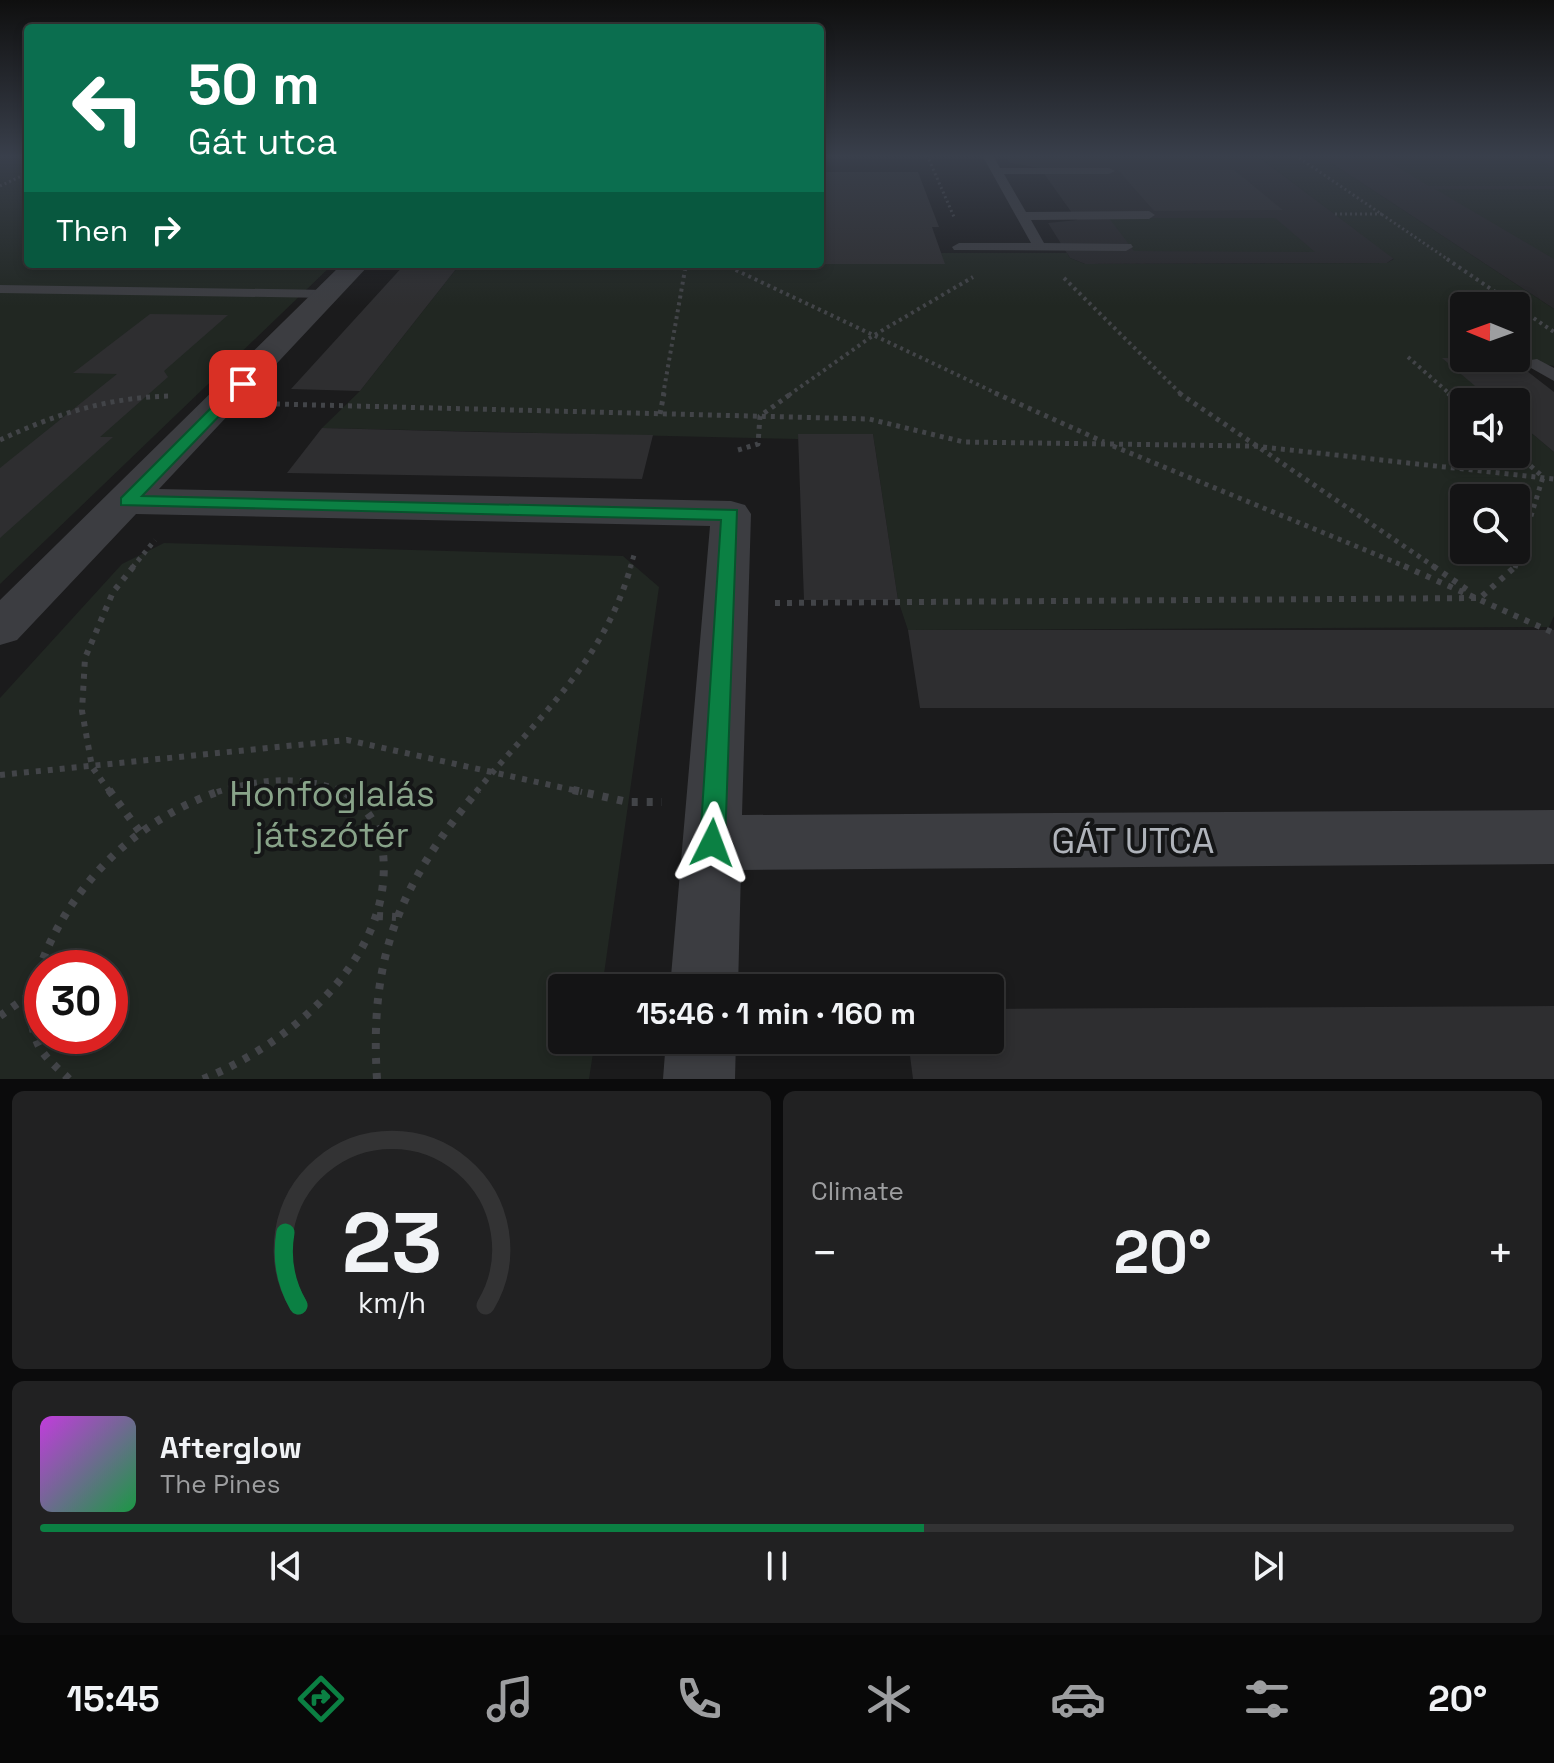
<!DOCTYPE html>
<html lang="en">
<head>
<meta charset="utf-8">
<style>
  body { margin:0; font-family:"Space Grotesk",sans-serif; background:#212122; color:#f1f3f6; height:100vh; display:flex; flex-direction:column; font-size:30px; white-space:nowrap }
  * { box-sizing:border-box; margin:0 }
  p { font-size:26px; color:#9d9ea0 }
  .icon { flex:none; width:44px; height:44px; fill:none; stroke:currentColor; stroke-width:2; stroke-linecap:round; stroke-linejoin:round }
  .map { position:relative; height:1079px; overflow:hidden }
  .sheet { display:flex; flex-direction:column; gap:12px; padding:12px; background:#0b0b0c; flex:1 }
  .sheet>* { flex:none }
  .top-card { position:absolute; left:24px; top:24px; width:800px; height:244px; border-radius:8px; box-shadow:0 4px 12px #0003,0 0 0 2px #333334; background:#0b6e4f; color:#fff; overflow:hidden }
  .needle { width:52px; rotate:271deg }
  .tools { position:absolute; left:1450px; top:292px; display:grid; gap:16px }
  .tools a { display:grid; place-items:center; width:80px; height:80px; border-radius:8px; background:#141415; box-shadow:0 4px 12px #0003,0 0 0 2px #333334; font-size:40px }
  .speed { position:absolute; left:24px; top:950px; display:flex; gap:16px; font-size:40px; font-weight:700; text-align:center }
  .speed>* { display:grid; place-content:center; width:104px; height:104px; border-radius:50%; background:#141415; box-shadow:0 4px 12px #0003,0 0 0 2px #333334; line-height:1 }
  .speed .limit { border:12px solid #d22; background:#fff; color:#111 }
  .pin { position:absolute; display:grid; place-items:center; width:68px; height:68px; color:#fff; margin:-34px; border-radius:16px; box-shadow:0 4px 12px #0006 }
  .me { position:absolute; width:88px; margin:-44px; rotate:3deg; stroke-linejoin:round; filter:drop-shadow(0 0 6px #0008) }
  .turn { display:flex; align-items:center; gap:28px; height:168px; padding:0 32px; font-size:36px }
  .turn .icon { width:104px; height:104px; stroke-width:2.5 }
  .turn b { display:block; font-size:56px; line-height:68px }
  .then { display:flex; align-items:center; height:76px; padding:0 32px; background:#0003; gap:16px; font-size:30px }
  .big { font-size:60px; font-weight:800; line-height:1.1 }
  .sheet .card { flex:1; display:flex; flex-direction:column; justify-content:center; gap:12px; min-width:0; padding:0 28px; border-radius:12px; background:#212122 }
  .sheet .dial { align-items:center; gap:0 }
  .dial svg { height:208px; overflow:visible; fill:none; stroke:#333334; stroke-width:7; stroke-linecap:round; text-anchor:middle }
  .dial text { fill:#f1f3f6; stroke:none }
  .song { display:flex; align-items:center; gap:24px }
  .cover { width:96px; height:96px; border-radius:12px; background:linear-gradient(135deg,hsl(290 70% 55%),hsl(140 70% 35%)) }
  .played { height:8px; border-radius:4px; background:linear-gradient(90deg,#0b8043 60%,#333334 60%) }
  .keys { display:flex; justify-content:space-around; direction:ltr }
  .heat { display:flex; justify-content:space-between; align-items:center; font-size:44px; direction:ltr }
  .sheet .tiles { flex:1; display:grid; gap:12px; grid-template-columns:1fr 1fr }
  .card:last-child { grid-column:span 2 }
  .trip { position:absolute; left:548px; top:974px; width:456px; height:80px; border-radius:8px; background:#141415; box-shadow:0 4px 12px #0003,0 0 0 2px #333334; font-weight:800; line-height:80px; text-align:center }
  .tabs { display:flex; height:128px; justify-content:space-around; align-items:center; background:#080808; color:#9d9ea0 }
  .tabs .icon { width:56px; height:56px }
  .tabs .selected { color:#0b8043 }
  .tabs b { font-size:36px; color:#f1f3f6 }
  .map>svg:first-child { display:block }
  .built { fill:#272729 }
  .green { fill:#212722; fill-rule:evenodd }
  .building { fill:#2e2e30 }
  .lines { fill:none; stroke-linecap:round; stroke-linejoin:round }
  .path-far4 { stroke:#424448; stroke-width:3; stroke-dasharray:2 3; stroke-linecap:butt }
  .path-far3 { stroke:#424448; stroke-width:4; stroke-dasharray:3 4; stroke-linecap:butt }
  .path-far2 { stroke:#424448; stroke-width:5; stroke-dasharray:4 5; stroke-linecap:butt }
  .path-far1 { stroke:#424448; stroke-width:6; stroke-dasharray:5 7; stroke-linecap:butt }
  .path { stroke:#424448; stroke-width:8; stroke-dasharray:6 9; stroke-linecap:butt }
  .lane { fill:#3c3d41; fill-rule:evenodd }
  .street { fill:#3c3d41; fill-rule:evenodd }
  .route { fill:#0b8043; stroke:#07532c; stroke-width:2 }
  .labels { text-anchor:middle; stroke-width:8; stroke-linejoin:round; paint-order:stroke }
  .near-park-label { font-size:36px; fill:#88a389; stroke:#151617 }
  .near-street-label { font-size:36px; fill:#afb3ba; stroke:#151617 }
</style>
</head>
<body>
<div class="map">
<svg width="1554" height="1079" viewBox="0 0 1554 1079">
  <rect width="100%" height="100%" fill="#1b1b1c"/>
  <!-- built -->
  <path class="built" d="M1005,155h251l138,103 -7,5 -302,1 -15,-6 -22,-35 29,-3 -37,-52 -30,-5z
    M1319,155h235v154z"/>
  <!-- green -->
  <path class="green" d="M0,155h28v109h305l-333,320z
    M1256,155h63l235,154v57l-44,-8 -16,44h-30v52h52v-34l38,32v164l-5,11 -641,3 -10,-30 -25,-166h-74l-1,5 -476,-11 38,-37 100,-127h484l-3,-11h126l3,5 15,6 302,-1 7,-4zM1464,306h52v52h-52zM1464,498h52v52h-52z
    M1386,160h152l16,8v18h-125z
    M1435,189h119v70z
    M1109,218h166l40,34 -181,-1z
    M164,543l459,13 36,31 -57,401h-40v52h33l-6,39h-589v-381l122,-134zM110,968v68h-68v-68z"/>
  <!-- building -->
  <path class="building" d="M1118,170h116l49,40 -129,1z
    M820,172h98l21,55h-7l13,37h-125z
    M405,264h55l-100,127 -69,-2z
    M150,314l78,1 -64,56 4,6 -68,60h13l-113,101v-70l117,-94 -44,-1z
    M1442,358h68l44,34v60l-38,-32v-18h-22z
    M322,428l158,4 173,3 -11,44 -355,-6z
    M798,434h75l25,166h-94z
    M908,630h646v78h-634z
    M1554,1006v73h-641l-5,-39h82v-31z"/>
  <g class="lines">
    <!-- path-far4 -->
    <path class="path-far4" d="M927,155l27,62
      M1295,155l155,106
      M0,186l28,-13
      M1335,214h47"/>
    <!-- path-far3 -->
    <path class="path-far3" d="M1447,259l107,73
      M723,264l277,131
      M1064,278l118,117
      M1408,357l43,38
      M663,395l23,-131
      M789,395l82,-58 102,-60"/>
    <!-- path-far2 -->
    <path class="path-far2" d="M995,393l109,49
      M1179,393l257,175
      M1448,393l16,14
      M276,404l593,15 95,23 290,4 300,33
      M660,414l4,-21
      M0,440c55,-26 110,-43 171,-44
      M1113,446l296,122
      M738,450l20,-6 2,-28 32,-23
      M132,568l23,-28
      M630,568l5,-16
      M1515,568l28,-91 -27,-24"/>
    <!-- path-far1 -->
    <path class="path-far1" d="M1404,566l150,67
      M1433,566l36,25
      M775,603l705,-5 36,-32
      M0,775l347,-35 235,52
      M110,792l-18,-25 -10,-56 3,-53 28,-66 21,-26
      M217,792c40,-13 87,-18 127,0
      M476,792c62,-75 127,-129 155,-226"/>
    <!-- path -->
    <path class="path" d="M109,790l31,42
      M573,790l55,12h34
      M377,916l19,1
      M0,1016l31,-22
      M69,1079c-11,-11 -26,-22 -32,-37 -11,-25 -4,-58 6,-83 32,-80 98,-142 180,-169
      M203,1079c87,-35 191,-122 180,-226 -4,-29 -18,-50 -43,-63
      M377,1079c-8,-123 23,-195 101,-289"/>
    <!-- lane -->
    <path class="lane" d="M982,155h11l7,13h109l6,3 -6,3h-105l22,38 123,-1 6,4 -6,4 -118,1 13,23 87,1 2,3 -7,4 -172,-1 -2,-3 7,-4h72z
      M0,285l330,5 7,4 -7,4 -330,-5z
      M1537,359l17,9v13l-23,-13v-8z"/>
    <!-- street -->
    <path class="street" d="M342,264h28l-211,225 572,12 14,4 6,9 -9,301 812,-5v54l-813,6 -3,118h-68l40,-462 -574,-12 -119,126 -17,5v-45z
      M666,1040h70l-1,39h-72z"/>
  </g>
  <!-- sky -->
  <linearGradient id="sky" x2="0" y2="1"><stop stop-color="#0f0f0f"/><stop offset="0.51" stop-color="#393f4b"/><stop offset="1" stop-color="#393f4b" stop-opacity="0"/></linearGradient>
  <rect width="1554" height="306" fill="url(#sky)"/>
  <!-- route -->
  <path class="route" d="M238,381l12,3 -108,112 595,14 -12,333 -4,9 -9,3 -9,-3 -3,-9 21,-323 -600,-15v-7z"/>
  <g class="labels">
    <!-- near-park labels -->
    <g class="near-park-label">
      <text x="332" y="806">Honfoglalás<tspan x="332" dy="41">játszótér</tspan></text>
    </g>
    <!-- near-street labels -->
    <g class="near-street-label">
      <text x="1133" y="853">GÁT UTCA</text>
    </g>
  </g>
</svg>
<div class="tools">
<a><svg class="needle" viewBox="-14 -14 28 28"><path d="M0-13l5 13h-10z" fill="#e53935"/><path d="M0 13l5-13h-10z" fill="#9d9ea0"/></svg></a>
<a><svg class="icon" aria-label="sound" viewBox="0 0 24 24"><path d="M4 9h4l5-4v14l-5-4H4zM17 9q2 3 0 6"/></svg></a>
<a><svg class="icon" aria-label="search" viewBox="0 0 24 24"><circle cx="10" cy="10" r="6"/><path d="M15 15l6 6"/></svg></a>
</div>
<div class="speed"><div class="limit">30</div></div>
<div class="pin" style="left:243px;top:384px;background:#d93025"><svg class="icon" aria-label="arrive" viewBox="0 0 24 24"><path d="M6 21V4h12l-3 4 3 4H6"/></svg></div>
<svg class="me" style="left:712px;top:843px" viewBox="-20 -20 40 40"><path d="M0-17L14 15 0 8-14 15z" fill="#0b8043" stroke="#fff" stroke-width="4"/></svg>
<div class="trip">15:46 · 1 min · 160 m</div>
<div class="top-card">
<div class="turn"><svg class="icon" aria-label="left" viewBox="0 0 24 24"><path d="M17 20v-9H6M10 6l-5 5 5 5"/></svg><div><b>50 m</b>Gát utca</div></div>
<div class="then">Then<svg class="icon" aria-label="right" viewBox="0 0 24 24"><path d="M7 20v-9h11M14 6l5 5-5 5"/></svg></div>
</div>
</div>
<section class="sheet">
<div class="tiles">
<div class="card dial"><svg viewBox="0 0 100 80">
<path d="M14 69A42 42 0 1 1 86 69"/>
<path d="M14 69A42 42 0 0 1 9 41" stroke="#0b8043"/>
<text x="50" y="56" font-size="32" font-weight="700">23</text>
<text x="50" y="72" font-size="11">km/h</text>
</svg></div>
<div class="card"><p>Climate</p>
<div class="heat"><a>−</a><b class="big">20°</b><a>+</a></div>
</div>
<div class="card">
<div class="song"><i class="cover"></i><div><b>Afterglow</b><p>The Pines</p></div></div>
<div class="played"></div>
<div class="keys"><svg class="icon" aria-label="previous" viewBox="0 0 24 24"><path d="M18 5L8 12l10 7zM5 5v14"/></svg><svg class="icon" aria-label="pause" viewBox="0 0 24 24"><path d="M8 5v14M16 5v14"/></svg><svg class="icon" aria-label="next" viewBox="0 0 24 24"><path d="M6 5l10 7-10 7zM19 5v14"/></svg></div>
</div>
</div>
</section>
<nav class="tabs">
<b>15:45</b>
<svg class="icon selected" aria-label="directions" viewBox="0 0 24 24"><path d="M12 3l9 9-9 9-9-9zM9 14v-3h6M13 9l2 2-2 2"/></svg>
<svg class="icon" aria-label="music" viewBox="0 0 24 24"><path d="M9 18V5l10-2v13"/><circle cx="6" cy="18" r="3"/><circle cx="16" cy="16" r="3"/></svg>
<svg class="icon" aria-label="phone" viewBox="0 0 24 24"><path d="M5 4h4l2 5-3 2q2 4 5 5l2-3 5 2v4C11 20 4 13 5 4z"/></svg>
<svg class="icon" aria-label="climate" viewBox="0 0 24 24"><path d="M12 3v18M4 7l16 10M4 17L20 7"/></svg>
<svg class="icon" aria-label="car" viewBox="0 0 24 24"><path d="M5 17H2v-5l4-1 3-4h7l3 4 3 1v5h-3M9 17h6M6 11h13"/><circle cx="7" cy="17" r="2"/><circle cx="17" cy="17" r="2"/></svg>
<svg class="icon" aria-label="filters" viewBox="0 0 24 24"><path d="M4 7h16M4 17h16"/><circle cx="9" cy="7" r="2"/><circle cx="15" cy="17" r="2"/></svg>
<b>20°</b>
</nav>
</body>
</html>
